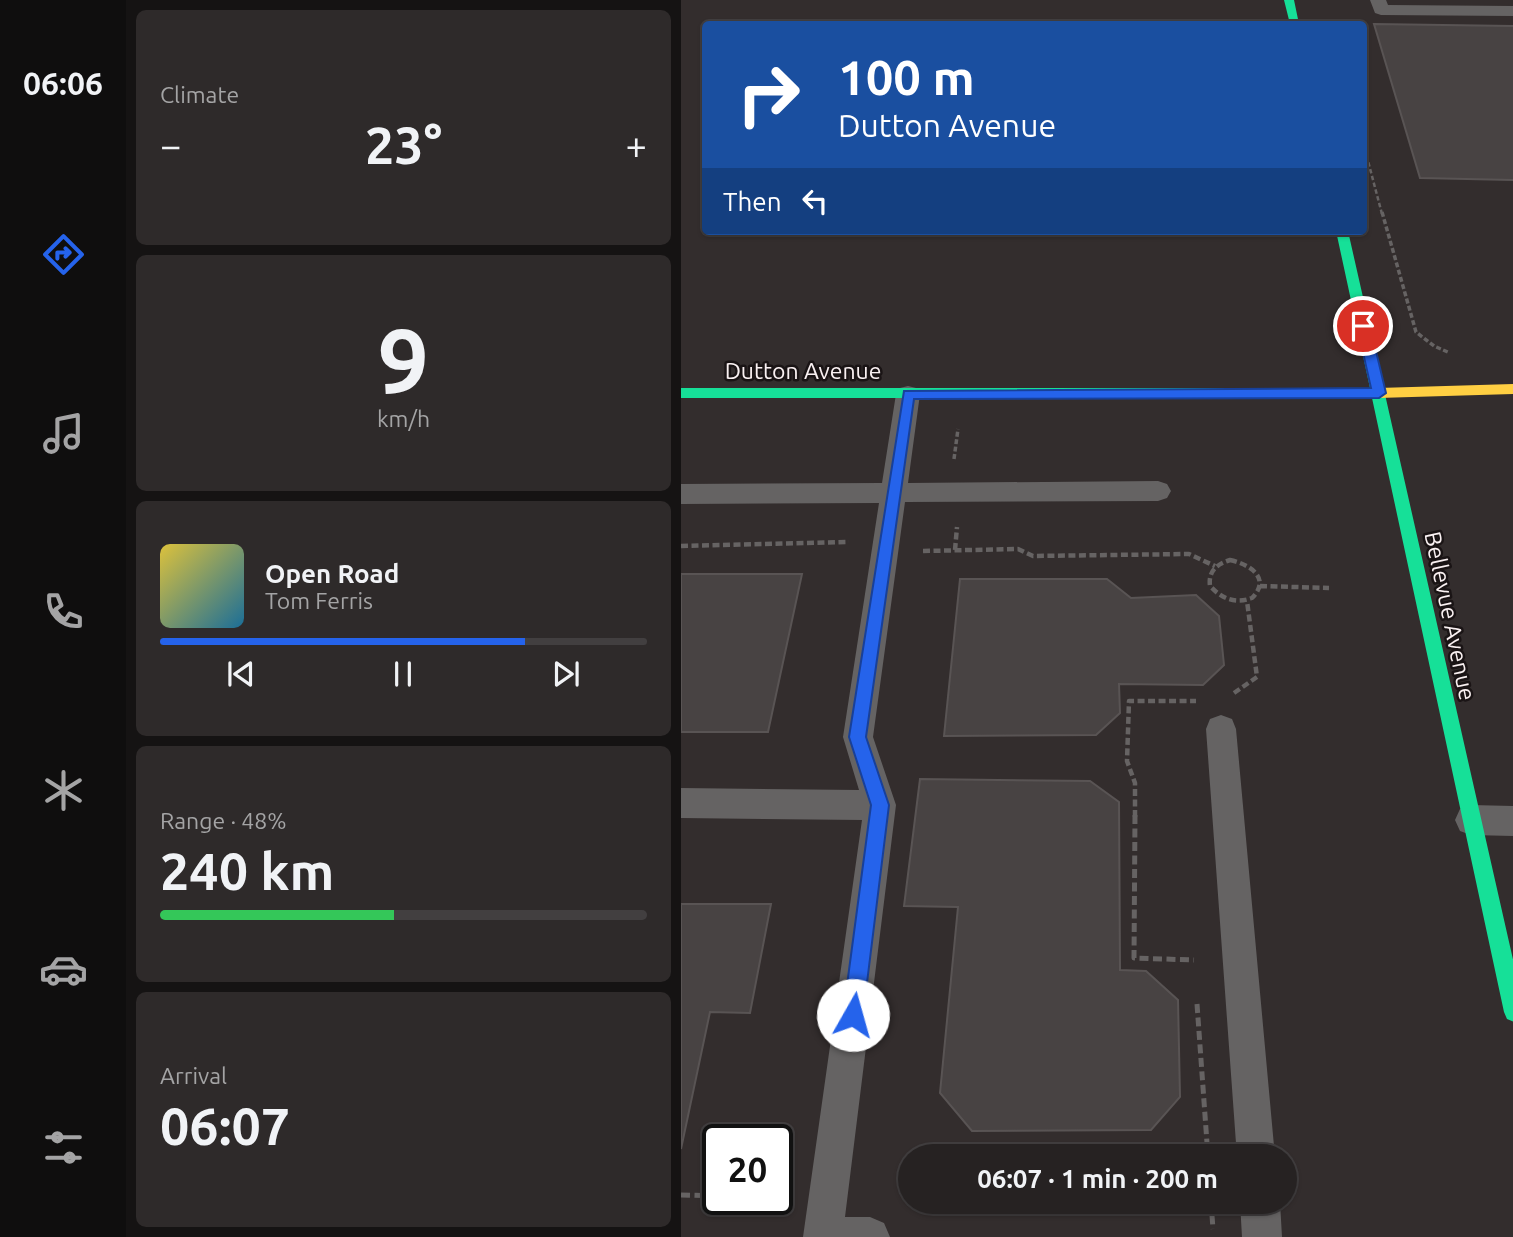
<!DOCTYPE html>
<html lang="en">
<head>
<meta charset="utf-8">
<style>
  body { margin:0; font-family:Ubuntu,sans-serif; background:#2e2a2a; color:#f1f3f6; height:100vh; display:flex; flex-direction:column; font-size:26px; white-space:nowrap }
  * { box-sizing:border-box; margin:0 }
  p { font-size:23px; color:#a4a4a5 }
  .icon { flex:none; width:38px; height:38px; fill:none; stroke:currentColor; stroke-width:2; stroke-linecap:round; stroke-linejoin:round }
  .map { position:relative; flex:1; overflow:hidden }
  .drawer { display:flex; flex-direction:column; gap:10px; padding:10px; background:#151313; width:555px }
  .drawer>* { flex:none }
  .top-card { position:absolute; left:21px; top:21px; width:665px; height:214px; border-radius:7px; box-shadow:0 2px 5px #0004,0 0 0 2px #423f40; background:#1a4fa0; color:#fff; overflow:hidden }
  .speed { position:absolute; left:21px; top:1124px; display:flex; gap:14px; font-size:35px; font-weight:700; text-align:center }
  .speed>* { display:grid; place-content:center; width:91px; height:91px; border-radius:50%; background:#262222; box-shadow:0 2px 5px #0004,0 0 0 2px #423f40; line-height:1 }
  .speed .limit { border:4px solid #111; border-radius:10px; background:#fff; color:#111 }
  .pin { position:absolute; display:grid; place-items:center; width:60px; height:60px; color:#fff; margin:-30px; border:4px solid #fff; border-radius:50%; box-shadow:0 2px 7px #0007 }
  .me { position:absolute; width:77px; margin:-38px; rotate:7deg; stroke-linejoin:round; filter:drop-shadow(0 0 5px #0008) }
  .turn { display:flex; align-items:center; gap:24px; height:147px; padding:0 21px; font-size:32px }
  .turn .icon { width:91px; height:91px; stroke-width:2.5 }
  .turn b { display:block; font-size:49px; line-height:60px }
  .then { display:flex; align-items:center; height:66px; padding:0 21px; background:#0003; gap:14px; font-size:26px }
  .big { font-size:52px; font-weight:600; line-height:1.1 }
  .drawer .tile { flex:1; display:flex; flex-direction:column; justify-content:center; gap:10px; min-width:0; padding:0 24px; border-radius:10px; background:#2e2a2a }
  .drawer .dial { align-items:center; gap:0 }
  .dial b { font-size:91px; line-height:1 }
  .song { display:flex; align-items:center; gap:21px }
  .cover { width:84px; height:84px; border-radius:10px; background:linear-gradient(135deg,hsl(50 70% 55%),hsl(200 70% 35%)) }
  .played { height:7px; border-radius:4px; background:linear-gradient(90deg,#2563eb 75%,#423f40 75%) }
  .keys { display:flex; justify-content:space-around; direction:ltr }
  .heat { display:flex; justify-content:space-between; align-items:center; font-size:38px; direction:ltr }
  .charge { height:10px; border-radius:5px; background:linear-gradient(90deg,#34c759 48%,#423f40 0) }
  .trip { position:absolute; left:217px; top:1144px; width:399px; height:70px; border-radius:35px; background:#262222; box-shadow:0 2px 5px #0004,0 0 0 2px #423f40; font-weight:600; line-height:70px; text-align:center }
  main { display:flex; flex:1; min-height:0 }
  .tabs { display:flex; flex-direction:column; width:126px; justify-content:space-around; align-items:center; background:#0f0e0e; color:#a4a4a5 }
  .tabs .icon { width:49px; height:49px }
  .tabs .on { color:#2563eb }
  .tabs b { font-size:32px; color:#f1f3f6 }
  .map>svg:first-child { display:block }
  .building { fill:#484343; stroke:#595454; stroke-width:2 }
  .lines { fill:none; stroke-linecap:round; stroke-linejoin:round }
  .path-far3 { stroke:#666363; stroke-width:2.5; stroke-dasharray:4.5 2.5; stroke-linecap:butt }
  .path-far2 { stroke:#666363; stroke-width:3.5; stroke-dasharray:5 2.5; stroke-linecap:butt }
  .path-far1 { stroke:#666363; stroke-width:4.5; stroke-dasharray:7 3.5; stroke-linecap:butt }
  .path { stroke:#666363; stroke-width:5; stroke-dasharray:9 4.5; stroke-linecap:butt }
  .lane { fill:#656363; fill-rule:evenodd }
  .fast { fill:#16e098; fill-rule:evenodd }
  .slow { fill:#ffcf43; fill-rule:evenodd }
  .route { fill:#2563eb; stroke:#184099; stroke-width:2 }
  .labels { text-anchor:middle; stroke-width:5; stroke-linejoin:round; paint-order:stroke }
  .street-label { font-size:23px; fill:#faf1f2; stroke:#1a1415 }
</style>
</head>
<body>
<main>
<nav class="tabs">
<b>06:06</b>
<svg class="icon on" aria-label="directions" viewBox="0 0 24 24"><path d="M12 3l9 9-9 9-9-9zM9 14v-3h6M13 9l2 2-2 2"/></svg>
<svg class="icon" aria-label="music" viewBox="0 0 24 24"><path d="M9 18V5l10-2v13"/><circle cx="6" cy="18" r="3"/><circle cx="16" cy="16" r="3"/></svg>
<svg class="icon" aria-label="phone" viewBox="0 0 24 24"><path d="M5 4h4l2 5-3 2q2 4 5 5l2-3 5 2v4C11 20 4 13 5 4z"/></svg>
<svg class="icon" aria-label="climate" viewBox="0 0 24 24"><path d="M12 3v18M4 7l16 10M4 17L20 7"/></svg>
<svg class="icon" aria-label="car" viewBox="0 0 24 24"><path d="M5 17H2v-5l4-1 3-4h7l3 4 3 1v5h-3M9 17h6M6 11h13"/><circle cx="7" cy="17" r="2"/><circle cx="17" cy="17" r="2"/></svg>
<svg class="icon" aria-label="filters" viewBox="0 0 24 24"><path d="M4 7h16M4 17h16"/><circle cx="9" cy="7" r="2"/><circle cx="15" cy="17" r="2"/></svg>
</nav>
<section class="drawer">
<div class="tile"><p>Climate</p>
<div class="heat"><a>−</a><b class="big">23°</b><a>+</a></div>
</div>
<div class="tile dial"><b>9</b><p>km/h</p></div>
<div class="tile">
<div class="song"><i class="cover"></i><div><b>Open Road</b><p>Tom Ferris</p></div></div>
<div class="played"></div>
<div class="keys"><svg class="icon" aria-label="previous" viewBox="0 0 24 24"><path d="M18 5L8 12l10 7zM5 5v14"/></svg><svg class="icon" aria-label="pause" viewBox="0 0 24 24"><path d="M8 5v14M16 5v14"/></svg><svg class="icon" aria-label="next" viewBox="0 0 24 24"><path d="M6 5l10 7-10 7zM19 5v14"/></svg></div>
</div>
<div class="tile"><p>Range · 48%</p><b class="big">240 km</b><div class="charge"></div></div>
<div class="tile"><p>Arrival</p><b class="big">06:07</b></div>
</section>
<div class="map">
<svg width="833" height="1237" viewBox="0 0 833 1237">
  <rect width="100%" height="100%" fill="#332d2d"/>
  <!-- building -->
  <path class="building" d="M693,24l140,2v154l-94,-2z
    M0,574h121l-34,158h-87z
    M279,579h147l24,19 65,-3 23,21 5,49 -21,20 -84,-1 1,29 -24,22 -152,1z
    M239,779l170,2 29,21 1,168 26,1 32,29 2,97 -29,33 -179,1 -32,-38 18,-186 -54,-1z
    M0,904h90l-21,109 -40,-1 -29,137z"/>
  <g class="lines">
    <!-- path-far3 -->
    <path class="path-far3" d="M682,142l19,72"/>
    <!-- path-far2 -->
    <path class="path-far2" d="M701,212l34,120 18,14 16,7
      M273,459l4,-30"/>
    <!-- path-far1 -->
    <path class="path-far1" d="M0,546l168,-4
      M274,550l2,-23
      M242,551l95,-2 15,7 156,-2 26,12
      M549,560c19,4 42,18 22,38 -17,6 -30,1 -42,-12 -2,-15 7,-22 20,-26z
      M579,586l69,2
      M553,693l23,-16 -10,-76
      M454,817v-34l-8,-22 2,-60h67"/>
    <!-- path -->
    <path class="path" d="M454,815l-1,143 60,2
      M516,1004l11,153
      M0,1195l37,1
      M530,1202l2,27"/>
    <!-- lane -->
    <path class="lane" d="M689,0h16l2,5 126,1v10l-133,-1 -6,-2z
      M227,386l8,2 4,6 -12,89 250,-2 9,3 4,7 -4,7 -9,3 -253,1 -32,235 23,68 -51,412h25l14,6 6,14h-87l59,-417 -181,-2v-30l178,2 -16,-53 36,-234 -198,1v-20l201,-1 14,-89 4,-6z
      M540,715l11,4 4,10 39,428h-38l-31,-428 4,-10z
      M790,805l43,1v30l-43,-1 -11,-4 -5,-11 5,-11z
      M559,1202h40l2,35h-40z"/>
    <!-- fast -->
    <path class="fast" d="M603,0h10l5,24h-9z
      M655,231h12l166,733v58l-7,-3 -3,-7 -132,-614h-691v-10h689z"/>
    <!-- slow -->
    <path class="slow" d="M833,384v10l-136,4 -7,-5 7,-5z"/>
  </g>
  <!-- route -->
  <path class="route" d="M682,322l7,4 16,67 -7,5 -465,1 -48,338 23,68 -26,210 -3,7 -7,3 -7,-3 -3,-7 28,-210 -22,-68 55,-346 467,-3 -14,-62z"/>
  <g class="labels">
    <!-- street labels -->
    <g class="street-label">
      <text x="122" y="379">Dutton Avenue</text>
      <text transform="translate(769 616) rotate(78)" y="8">Bellevue Avenue</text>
    </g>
  </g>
</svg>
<div class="speed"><div class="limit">20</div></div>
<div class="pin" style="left:682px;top:326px;background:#d93025"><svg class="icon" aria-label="arrive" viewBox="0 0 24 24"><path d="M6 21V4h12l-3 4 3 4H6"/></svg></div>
<svg class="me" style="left:172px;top:1015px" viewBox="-20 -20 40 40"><circle r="19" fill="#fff"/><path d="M0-13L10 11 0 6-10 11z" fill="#2563eb"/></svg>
<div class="trip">06:07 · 1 min · 200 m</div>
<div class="top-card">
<div class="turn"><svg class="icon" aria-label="right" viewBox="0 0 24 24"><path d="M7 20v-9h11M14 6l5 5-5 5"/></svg><div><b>100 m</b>Dutton Avenue</div></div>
<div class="then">Then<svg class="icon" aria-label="left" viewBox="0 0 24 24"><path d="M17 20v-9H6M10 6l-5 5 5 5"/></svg></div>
</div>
</div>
</main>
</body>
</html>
